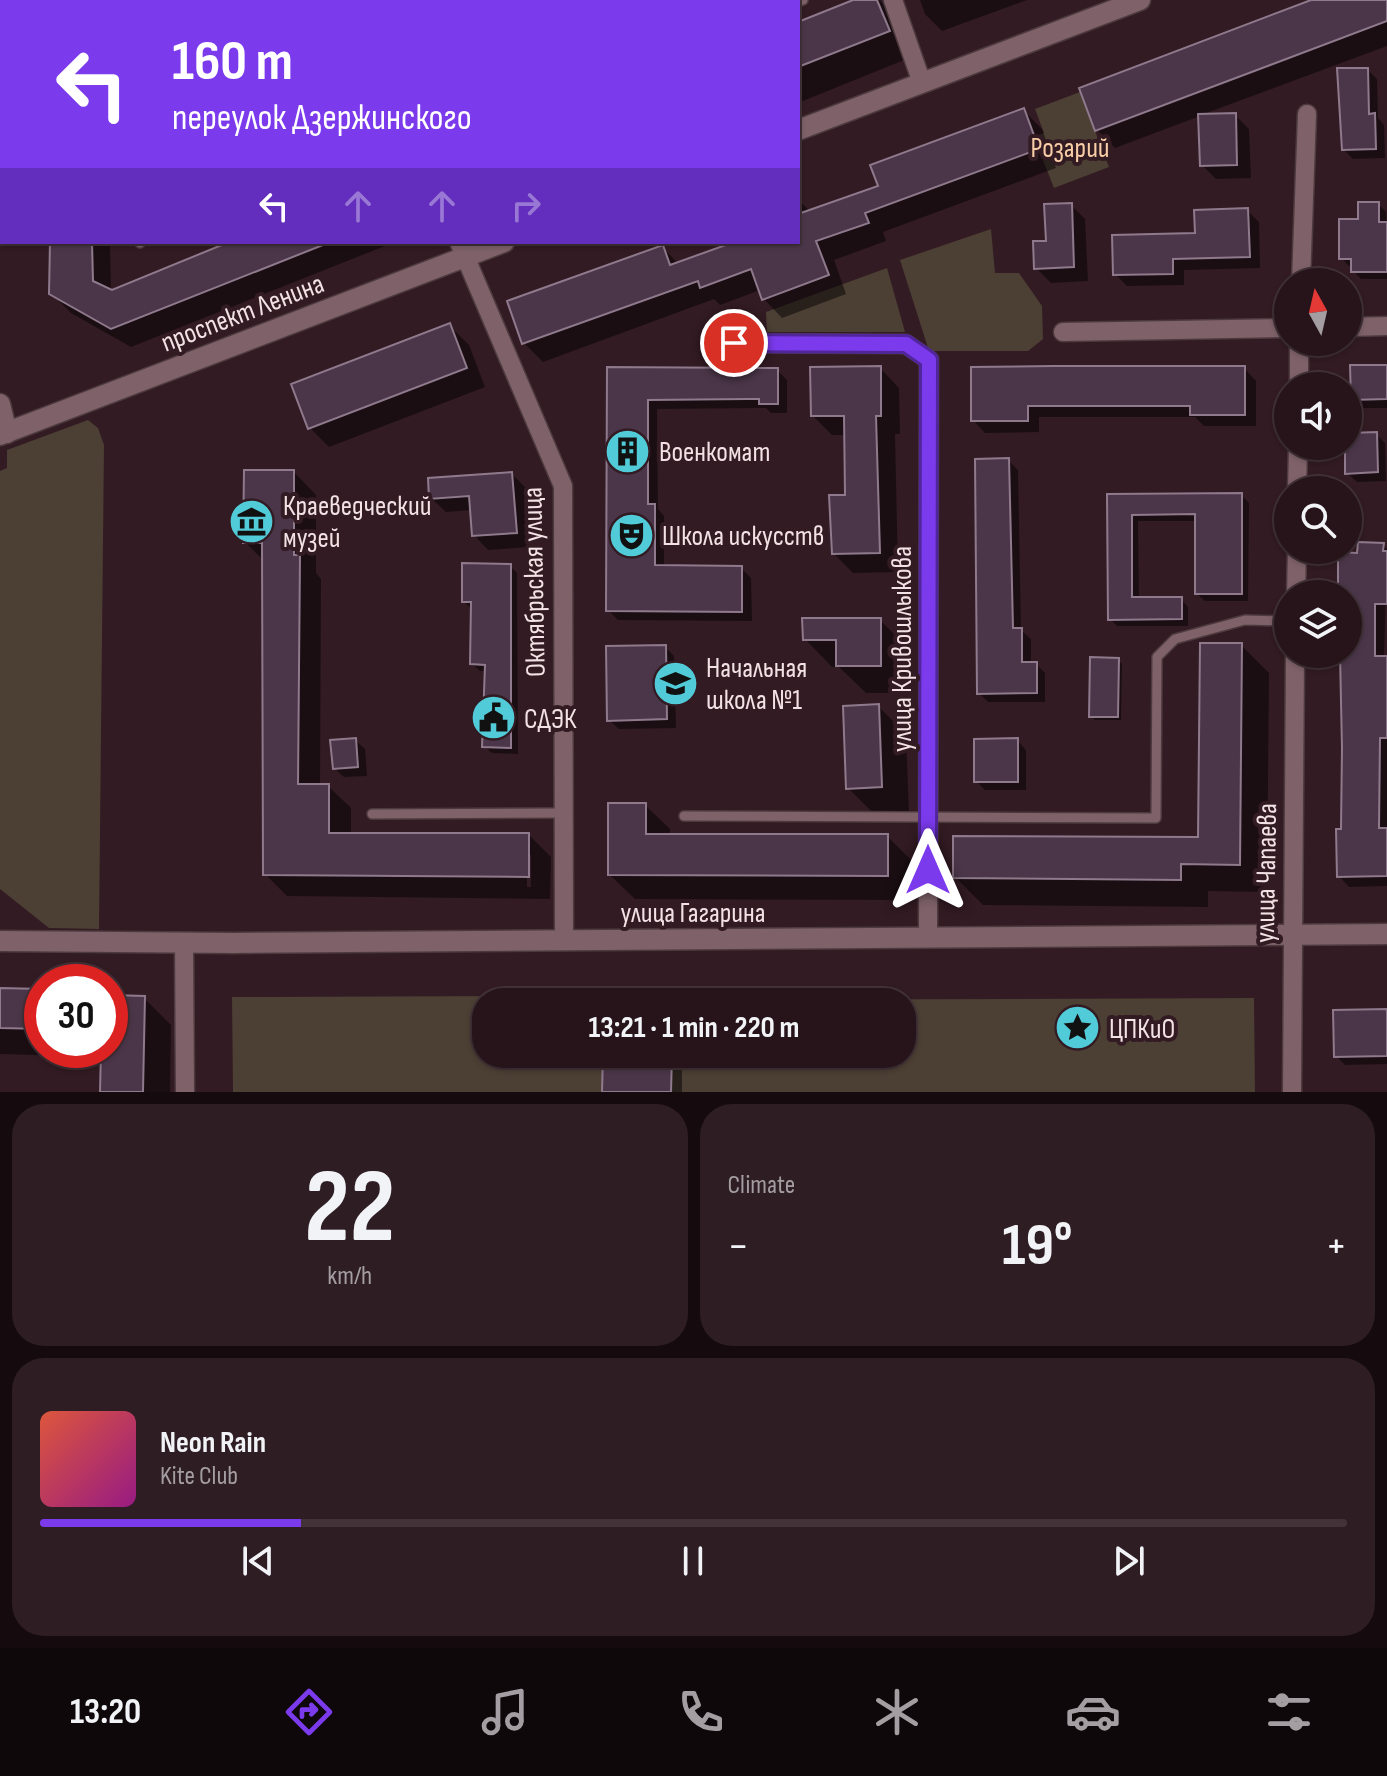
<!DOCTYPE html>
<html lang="en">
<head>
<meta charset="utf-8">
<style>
  body { margin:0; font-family:"Sofia Sans Condensed",sans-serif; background:#2e1d23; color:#f1f3f6; height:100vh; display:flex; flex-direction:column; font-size:30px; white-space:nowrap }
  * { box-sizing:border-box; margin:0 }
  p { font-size:26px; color:#a49ea2 }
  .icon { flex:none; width:44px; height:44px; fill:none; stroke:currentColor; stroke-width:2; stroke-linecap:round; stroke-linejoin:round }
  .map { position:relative; height:1092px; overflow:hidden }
  .sheet { display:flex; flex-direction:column; gap:12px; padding:12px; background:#150b0e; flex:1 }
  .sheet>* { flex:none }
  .guide { position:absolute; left:0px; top:0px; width:800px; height:244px; box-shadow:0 2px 6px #0004,0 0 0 2px #423339; background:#7c3aed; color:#fff; overflow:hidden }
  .needle { width:52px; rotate:352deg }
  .buttons { position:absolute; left:1274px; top:268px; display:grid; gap:16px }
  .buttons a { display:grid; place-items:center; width:88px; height:88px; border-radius:50%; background:#26141a; box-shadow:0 2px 6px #0004,0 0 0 2px #423339; font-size:40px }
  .speed { position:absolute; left:24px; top:964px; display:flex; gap:16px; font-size:40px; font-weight:700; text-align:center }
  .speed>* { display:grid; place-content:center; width:104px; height:104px; border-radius:50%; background:#26141a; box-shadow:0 2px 6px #0004,0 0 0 2px #423339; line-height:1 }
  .speed .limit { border:12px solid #d22; background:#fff; color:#111 }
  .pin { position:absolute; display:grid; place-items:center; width:68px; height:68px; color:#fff; margin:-34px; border:4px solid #fff; border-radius:50%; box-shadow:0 2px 8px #0007 }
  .me { position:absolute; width:88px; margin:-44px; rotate:0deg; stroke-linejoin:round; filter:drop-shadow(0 0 6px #0008) }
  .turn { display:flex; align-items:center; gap:28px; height:168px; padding:0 40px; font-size:36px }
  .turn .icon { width:104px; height:104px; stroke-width:2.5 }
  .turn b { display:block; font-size:56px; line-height:68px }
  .lanes { display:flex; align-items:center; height:76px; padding:0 40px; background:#0003; justify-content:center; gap:40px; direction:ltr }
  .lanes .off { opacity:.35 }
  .big { font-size:60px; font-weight:700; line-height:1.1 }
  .sheet .widget { flex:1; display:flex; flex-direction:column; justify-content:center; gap:12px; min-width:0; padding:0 28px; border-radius:32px; background:#2e1d23 }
  .sheet .dial { align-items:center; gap:0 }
  .dial b { font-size:104px; line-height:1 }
  .song { display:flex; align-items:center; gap:24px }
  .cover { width:96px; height:96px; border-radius:12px; background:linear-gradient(135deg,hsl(10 70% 55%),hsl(310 70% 35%)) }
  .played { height:8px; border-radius:4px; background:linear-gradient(90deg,#7c3aed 20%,#423339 20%) }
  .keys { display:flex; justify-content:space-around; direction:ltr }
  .heat { display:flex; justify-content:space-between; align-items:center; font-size:44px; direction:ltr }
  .sheet .tiles { flex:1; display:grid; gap:12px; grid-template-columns:1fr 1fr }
  .widget:last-child { grid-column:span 2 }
  .trip { position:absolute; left:472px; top:988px; width:444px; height:80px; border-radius:32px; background:#26141a; box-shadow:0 2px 6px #0004,0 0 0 2px #423339; font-weight:700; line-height:80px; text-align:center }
  .tabs { display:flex; height:128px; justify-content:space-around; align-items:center; background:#0f080a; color:#a49ea2 }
  .tabs .icon { width:56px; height:56px }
  .tabs .current { color:#7c3aed }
  .tabs b { font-size:36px; color:#f1f3f6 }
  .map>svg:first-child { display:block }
  .green { fill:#4c3f34 }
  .shadow { fill:#0007; fill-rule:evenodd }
  .building { fill:#4b3649; stroke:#8f798c; stroke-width:2 }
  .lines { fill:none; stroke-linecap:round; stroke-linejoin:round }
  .lane-casing { stroke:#4d3a3f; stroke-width:12 }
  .street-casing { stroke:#4d3a3f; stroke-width:21 }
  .secondary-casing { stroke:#4d3a3f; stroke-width:23 }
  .lane { stroke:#7e6169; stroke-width:9 }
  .street { stroke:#7e6169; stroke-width:18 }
  .secondary { stroke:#7e6169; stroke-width:20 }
  .route-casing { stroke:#51269a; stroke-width:20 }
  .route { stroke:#7c3aed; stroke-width:14 }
  .labels { text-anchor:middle; stroke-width:8; stroke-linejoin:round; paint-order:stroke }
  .park-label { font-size:28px; fill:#f9cda7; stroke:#321b22 }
  .street-label { font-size:28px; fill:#f2e1e5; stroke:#321b22 }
  .poi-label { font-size:28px; fill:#f2e1e5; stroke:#321b22; text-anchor:start }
</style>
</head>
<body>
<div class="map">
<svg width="1387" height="1092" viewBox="0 0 1387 1092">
  <rect width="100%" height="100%" fill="#321b22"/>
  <!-- green -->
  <path class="green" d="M1080,92l29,75 -55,21 -20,-51 10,-4 -9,-24z
    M991,229l4,44h24l23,33 1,33 -15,12h-99l-29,-91z
    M887,268l18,64h-138l-1,-20z
    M88,420l10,8 6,17 -5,484 -50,-1 -49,-39v-418l7,-3v-18z
    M547,996v6h-61v52h116v38h-369l-1,-95z
    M1254,998l1,94h-584l1,-38h230v-52h-177v-2z"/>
  <!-- shadow -->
  <path class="shadow" d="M36,0h71v2h-71z
    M281,0h33v2h-33z
    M341,0h43v2h-41z
    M447,0h19v2h-17z
    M585,0h27l1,2h-28z
    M859,0h21l19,19 15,37 -116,47v-78z
    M920,0h107l-85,31 -17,-17z
    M1317,0h70v46l-186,69h34l14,14 2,49 -35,1 -14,-14 -2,-49 -85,32 -18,-18z
    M1368,70l9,9 1,39 6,7 1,33 -32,1 -9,-9z
    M1023,110l19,19 14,39 -173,64 3,9 -52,19 12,34 -64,24 -18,-19 -4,-9 -40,15 -6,-6 -171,63 -19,-19 138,-96 17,17 60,-22h59v-42l13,12 69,-25z
    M1378,204l8,8 1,67h-26l-8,-8v-5h-4l-8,-8 19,-37z
    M1071,205l14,14 3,62 -37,2 -15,-15z
    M1247,210l12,12 1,46 -76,2v15l-57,1 -12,-12z
    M52,242h58l1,50 124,-50h160l-264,105 -60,-34 -20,-20z
    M450,326l19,19 16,42 -156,60 -19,-19z
    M1387,367v41h-25l-9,-9z
    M880,368l19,20 1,46h-5l3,138 -45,1 -19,-19 13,-57 -1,-62h-14l-19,-19z
    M1244,368l12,13v45h-52l-9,-9h-156v15l-54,1 -12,-13v-51z
    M609,369l168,1 10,10v33h-16l-5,-5h-7l-102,1 1,100 6,7v51l77,1 10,10 1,43 -134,-1 -10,-10z
    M1376,434l9,9 1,38 -29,1 -10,-9 1,-38z
    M1008,460l10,10 3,160 10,9v25h5l9,9v29h-57l-9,-9z
    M294,472l22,23v78l5,6 -1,207h8l23,22v27h178l22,22 -1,42 -263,-3 -22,-22 -1,-313 -19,-19zM527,855h4v32h-4z
    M512,474l14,14 4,59 -42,3 -14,-15 -2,-25 -26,2 -15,-14z
    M1241,495l8,8 -1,98h-43l-8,-7v-73h-59l1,78h42l7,8v19h-71l-7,-7 -1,-123z
    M1383,545l4,4 -3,109h3v228l-38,1 -10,-11 4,-45 -1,-177h6v-60h-7l18,-39z
    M510,566l7,7 1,181 -26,-1 -8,-7 2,-75h-6l-8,-7 -1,-55 -7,-8z
    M880,620l28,28v45h-42l-27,-26h-7l-27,-28z
    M1241,645l28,28 -2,219 -59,-1v16l-225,-2 -28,-28 245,-37z
    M665,647l9,9 2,72 -57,1 -10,-9z
    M1118,660l4,4 -1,56h-26l-4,-4z
    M878,706l28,28 3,80 -33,2 -28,-28z
    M355,740l10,9 2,27 -23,1 -10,-9z
    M1017,740l9,10v40h-41l-9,-9z
    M645,805l25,24v7h217l25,25v39l-277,-1 -25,-24z
    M0,990l42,1v59h68v-53l34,1 27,27 -1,67h-68l1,-35 -103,-3z
    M1387,1011v53l-42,1 -9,-9z
    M605,1054h77v38h-78z
    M753,1054h26v5h-21z"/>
  <!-- building -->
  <path class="building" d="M853,0h24l13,31 -92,36v-45z
    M1311,0h76v21l-292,110 -16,-43z
    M1337,68h31l1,46 6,-1 1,36 -34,1z
    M1024,108l15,41 -174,64 4,10 -53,18 13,34 -67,25 -11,-31 -51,19 -2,-7 -176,63 -15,-43 156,-56 7,20 64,-23h64v-28l80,-28 -8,-21z
    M1236,113l1,52 -37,1 -2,-52z
    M1358,202h21v20h8v50h-36v-13h-12v-40h19z
    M1072,203l2,64 -40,2 -1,-28h13l-2,-37z
    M1248,208l2,49 -77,2v15l-60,1 -1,-40 83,-2 -1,-23z
    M50,242h42l1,39 19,9 117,-48 99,1 -217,86 -62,-35z
    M450,323l17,45 -159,61 -17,-45z
    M1350,365h37v34l-36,1z
    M881,366v50h-5l4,137 -48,1 -3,-59h16l-1,-79h-33l-1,-49z
    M1053,366h192v49h-55v-9h-162v15h-57v-54z
    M607,367l171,1v36h-19v-5h-11l-100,1v104h7v61l87,1v46l-136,-1z
    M1377,432l1,40 -33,2v-28h3v-13z
    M1009,458l4,170h9v34h15v31l-60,1 -2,-235z
    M244,470h50v85h6l-2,229h31v49h200v44l-266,-2 -1,-332h-19z
    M512,472l5,61 -45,3 -3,-40 -40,3 -1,-21z
    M1242,493v101h-47v-80l-63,1v82h50v22l-74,1 -1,-126z
    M1358,542l26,1 -1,8h4v53h-12v52h12v82h-7l-1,90h8v48l-50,1 -1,-48h5l1,-81 -2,-94h8v-60h-10v-42l19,1z
    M462,563l49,1v184l-29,-1 3,-82 -15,-1 1,-62h-9z
    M802,618h79v48h-45v-26h-33z
    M1200,643h42l-2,222 -59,-1v16l-228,-2v-42l245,1z
    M666,645l1,74 -60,2 -1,-75z
    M1090,657l29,1 -1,59h-29z
    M879,704l3,83 -36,2 -3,-83z
    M356,738l2,29 -25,2 -3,-29z
    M1018,738v44h-44v-43z
    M608,803h38v31h242v42l-280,-1z
    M0,988l42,1v40l-42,-1z
    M110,995l35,1 -2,96h-43l1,-42h9z
    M1387,1009v47l-53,1 -1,-47z
    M603,1054h69l-1,38h-69z"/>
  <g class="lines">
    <defs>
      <path id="lane" d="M797,2l6,-2
        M140,243v-1
        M372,814l192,-1
        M684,816l472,2 1,-161 18,-18 70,-19 43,1"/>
      <path id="street" d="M408,0v2
        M893,0l29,83
        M459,242l104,244 1,455
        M1301,282l6,-168
        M1348,327l39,-1
        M1063,332l225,-4
        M734,343l172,1 23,16 -1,578
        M1299,386v-44
        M1297,490l1,-44
        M1296,594l1,-44
        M184,943l1,149
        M1292,1092l3,-438"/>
      <path id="secondary" d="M798,130l342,-130
        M0,173l2,-173
        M0,404l7,29
        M0,435l504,-193
        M0,941l233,2 1154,-9"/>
    </defs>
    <!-- lane casing -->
    <use href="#lane" class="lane-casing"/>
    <!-- street casing -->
    <use href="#street" class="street-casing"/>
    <!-- secondary casing -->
    <use href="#secondary" class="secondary-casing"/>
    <!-- lane -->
    <use href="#lane" class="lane"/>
    <!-- street -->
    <use href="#street" class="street"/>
    <!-- secondary -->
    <use href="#secondary" class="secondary"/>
  </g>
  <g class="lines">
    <defs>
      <path id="route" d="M734,343l172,1 23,16 -1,510"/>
    </defs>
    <!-- route casing -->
    <use href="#route" class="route-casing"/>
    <!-- route -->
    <use href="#route" class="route"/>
  </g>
  <!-- icons -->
  <defs>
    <symbol id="building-disc" viewBox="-11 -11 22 22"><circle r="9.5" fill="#52cbd9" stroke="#321b22"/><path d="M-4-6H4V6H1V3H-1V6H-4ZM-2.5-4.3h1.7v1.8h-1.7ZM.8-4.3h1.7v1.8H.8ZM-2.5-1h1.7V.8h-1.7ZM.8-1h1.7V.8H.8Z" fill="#111"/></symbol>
    <symbol id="museum-disc" viewBox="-11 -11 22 22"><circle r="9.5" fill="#52cbd9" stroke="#321b22"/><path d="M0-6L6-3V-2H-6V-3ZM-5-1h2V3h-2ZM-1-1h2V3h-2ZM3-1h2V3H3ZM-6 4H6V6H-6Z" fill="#111"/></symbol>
    <symbol id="theatre-disc" viewBox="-11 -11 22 22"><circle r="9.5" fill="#52cbd9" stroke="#321b22"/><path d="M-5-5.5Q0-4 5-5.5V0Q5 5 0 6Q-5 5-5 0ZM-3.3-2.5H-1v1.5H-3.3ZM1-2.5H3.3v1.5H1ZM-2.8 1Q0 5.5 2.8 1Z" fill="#111"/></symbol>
    <symbol id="school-disc" viewBox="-11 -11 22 22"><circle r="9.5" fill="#52cbd9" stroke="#321b22"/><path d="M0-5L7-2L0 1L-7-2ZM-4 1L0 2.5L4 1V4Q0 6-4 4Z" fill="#111"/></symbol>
    <symbol id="civic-disc" viewBox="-11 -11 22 22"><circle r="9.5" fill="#52cbd9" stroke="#321b22"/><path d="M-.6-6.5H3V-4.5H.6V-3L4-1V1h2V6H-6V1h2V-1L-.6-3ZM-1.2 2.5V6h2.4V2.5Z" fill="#111"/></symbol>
    <symbol id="sight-disc" viewBox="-11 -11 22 22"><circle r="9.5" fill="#52cbd9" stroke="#321b22"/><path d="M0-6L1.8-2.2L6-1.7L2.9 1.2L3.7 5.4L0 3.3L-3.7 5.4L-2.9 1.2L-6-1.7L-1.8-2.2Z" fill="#111"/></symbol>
  </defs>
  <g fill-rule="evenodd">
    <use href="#building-disc" x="602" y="426" width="51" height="51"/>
    <use href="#museum-disc" x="226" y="496" width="51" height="51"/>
    <use href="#theatre-disc" x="606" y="510" width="51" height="51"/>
    <use href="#school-disc" x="650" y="658" width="51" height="51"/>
    <use href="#civic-disc" x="468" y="692" width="51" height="51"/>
    <use href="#sight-disc" x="1052" y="1002" width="51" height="51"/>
  </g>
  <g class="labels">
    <!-- park labels -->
    <g class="park-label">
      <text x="1070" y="157">Розарий</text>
    </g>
    <!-- street labels -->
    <g class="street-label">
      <text transform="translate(242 312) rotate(-21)" y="10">проспект Ленина</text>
      <text transform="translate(533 582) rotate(-91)" y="10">Октябрьская улица</text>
      <text transform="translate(901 649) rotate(-90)" y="10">улица Кривошлыкова</text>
      <text transform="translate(1265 873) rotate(-89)" y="10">улица Чапаева</text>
      <text x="693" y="922">улица Гагарина</text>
    </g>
    <!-- poi labels -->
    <g class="poi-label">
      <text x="659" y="461">Военкомат</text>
      <text x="283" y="515">Краеведческий<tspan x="283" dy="32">музей</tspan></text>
      <text x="662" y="545">Школа искусств</text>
      <text x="706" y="677">Начальная<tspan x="706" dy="32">школа №1</tspan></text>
      <text x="524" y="728">СДЭК</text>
      <text x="1109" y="1038">ЦПКиО</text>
    </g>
  </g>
</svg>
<div class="buttons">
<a><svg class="needle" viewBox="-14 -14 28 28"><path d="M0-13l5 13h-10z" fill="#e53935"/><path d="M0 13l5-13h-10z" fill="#a49ea2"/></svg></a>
<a><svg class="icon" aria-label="sound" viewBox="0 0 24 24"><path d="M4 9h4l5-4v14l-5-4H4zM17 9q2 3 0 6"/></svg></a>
<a><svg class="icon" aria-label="search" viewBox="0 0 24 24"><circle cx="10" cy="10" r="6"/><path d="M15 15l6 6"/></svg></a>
<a><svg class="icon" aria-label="layers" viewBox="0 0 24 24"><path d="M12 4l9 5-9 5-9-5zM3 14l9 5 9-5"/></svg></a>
</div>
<div class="speed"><div class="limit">30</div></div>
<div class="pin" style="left:734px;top:343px;background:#d93025"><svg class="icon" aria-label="arrive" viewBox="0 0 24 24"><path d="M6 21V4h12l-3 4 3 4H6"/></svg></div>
<svg class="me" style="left:928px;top:870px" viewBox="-20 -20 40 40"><path d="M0-17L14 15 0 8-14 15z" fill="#7c3aed" stroke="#fff" stroke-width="4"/></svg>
<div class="trip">13:21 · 1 min · 220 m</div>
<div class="guide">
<div class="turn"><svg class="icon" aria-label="left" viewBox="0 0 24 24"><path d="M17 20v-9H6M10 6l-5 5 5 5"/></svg><div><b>160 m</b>переулок Дзержинского</div></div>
<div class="lanes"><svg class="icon" aria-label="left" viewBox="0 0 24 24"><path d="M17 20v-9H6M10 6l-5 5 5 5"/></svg><svg class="icon off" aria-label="ahead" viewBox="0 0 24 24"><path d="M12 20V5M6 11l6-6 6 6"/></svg><svg class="icon off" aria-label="ahead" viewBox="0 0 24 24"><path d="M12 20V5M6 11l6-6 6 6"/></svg><svg class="icon off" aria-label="right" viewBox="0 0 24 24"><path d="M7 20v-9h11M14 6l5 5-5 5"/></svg></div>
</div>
</div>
<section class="sheet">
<div class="tiles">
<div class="widget dial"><b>22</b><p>km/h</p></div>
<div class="widget"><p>Climate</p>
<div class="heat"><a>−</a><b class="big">19°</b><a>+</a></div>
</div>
<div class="widget">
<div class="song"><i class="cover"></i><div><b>Neon Rain</b><p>Kite Club</p></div></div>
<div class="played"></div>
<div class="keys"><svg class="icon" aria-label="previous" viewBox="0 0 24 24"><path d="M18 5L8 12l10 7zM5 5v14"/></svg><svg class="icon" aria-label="pause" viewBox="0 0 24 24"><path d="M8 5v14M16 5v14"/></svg><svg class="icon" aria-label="next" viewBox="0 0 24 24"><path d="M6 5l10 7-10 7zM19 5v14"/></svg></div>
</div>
</div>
</section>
<nav class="tabs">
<b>13:20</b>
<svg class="icon current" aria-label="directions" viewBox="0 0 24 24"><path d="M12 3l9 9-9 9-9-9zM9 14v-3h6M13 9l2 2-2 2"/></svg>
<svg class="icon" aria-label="music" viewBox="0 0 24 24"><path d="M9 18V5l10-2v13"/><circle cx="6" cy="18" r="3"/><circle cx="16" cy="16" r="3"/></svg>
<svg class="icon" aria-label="phone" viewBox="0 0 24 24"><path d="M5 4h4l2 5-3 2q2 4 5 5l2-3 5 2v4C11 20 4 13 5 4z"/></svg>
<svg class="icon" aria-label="climate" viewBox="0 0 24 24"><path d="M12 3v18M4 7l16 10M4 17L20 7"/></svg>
<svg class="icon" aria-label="car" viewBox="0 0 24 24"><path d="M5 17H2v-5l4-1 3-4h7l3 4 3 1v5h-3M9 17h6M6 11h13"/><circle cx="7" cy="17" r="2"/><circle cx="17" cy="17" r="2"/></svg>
<svg class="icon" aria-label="filters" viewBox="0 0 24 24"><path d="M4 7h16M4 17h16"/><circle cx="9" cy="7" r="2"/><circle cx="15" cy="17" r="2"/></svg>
</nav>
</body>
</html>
